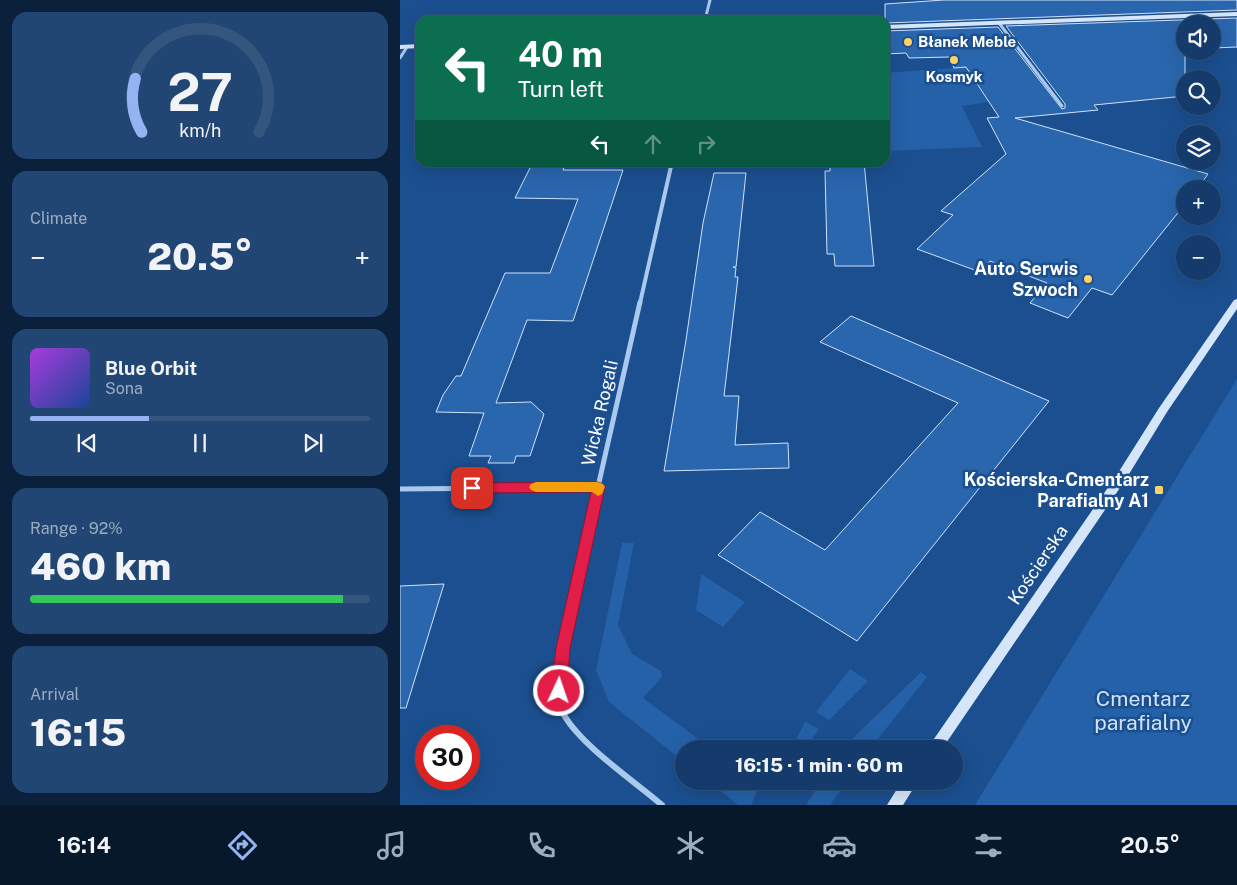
<!DOCTYPE html>
<html lang="en">
<head>
<meta charset="utf-8">
<style>
  body { margin:0; font-family:"Public Sans",sans-serif; background:#214673; color:#f1f3f6; height:100vh; display:flex; flex-direction:column; font-size:19px; white-space:nowrap }
  * { box-sizing:border-box; margin:0 }
  p { font-size:16px; color:#9dadc1 }
  .icon { flex:none; width:28px; height:28px; fill:none; stroke:currentColor; stroke-width:2; stroke-linecap:round; stroke-linejoin:round }
  .map { position:relative; flex:1; overflow:hidden }
  .panel { display:flex; flex-direction:column; gap:12px; padding:12px; background:#0b203b; width:400px }
  .panel>* { flex:none }
  .banner { position:absolute; left:15px; top:15px; width:475px; height:152px; border-radius:15px; box-shadow:0 5px 20px #0002,0 0 0 1px #33557e; background:#0b6e4f; color:#fff; overflow:hidden }
  .controls { position:absolute; left:776px; top:15px; display:grid; gap:10px }
  .controls a { display:grid; place-items:center; width:45px; height:45px; border-radius:50%; background:#143b6b; box-shadow:0 5px 20px #0002,0 0 0 1px #33557e; font-size:25px }
  .speed { position:absolute; left:15px; top:725px; display:flex; gap:10px; font-size:25px; font-weight:700; text-align:center }
  .speed>* { display:grid; place-content:center; width:65px; height:65px; border-radius:50%; background:#143b6b; box-shadow:0 5px 20px #0002,0 0 0 1px #33557e; line-height:1 }
  .speed .limit { border:8px solid #d22; background:#fff; color:#111 }
  .pin { position:absolute; display:grid; place-items:center; width:42px; height:42px; color:#fff; margin:-21px; border-radius:10px; box-shadow:0 2px 8px #0006 }
  .me { position:absolute; width:55px; margin:-28px; rotate:3deg; stroke-linejoin:round; filter:drop-shadow(0 0 4px #0008) }
  .turn { display:flex; align-items:center; gap:18px; height:105px; padding:0 20px; font-size:22px }
  .turn .icon { width:65px; height:65px; stroke-width:2.5 }
  .turn b { display:block; font-size:35px; line-height:42px }
  .lanes { display:flex; align-items:center; height:48px; padding:0 20px; background:#0003; justify-content:center; gap:25px; direction:ltr }
  .lanes .off { opacity:.35 }
  .big { font-size:38px; font-weight:800; line-height:1.1 }
  .panel .widget { flex:1; display:flex; flex-direction:column; justify-content:center; gap:8px; min-width:0; padding:0 18px; border-radius:15px; background:#214673 }
  .panel .dial { align-items:center; gap:0 }
  .dial svg { height:130px; overflow:visible; fill:none; stroke:#33557e; stroke-width:7; stroke-linecap:round; text-anchor:middle }
  .dial text { fill:#f1f3f6; stroke:none }
  .song { display:flex; align-items:center; gap:15px }
  .cover { width:60px; height:60px; border-radius:8px; background:linear-gradient(135deg,hsl(280 70% 55%),hsl(220 70% 35%)) }
  .played { height:5px; border-radius:2px; background:linear-gradient(90deg,#95b2f1 35%,#33557e 35%) }
  .keys { display:flex; justify-content:space-around; direction:ltr }
  .heat { display:flex; justify-content:space-between; align-items:center; font-size:28px; direction:ltr }
  .charge { height:8px; border-radius:4px; background:linear-gradient(90deg,#34c759 92%,#33557e 0) }
  .trip { position:absolute; left:275px; top:740px; width:288px; height:50px; border-radius:25px; background:#143b6b; box-shadow:0 5px 20px #0002,0 0 0 1px #33557e; font-weight:800; line-height:50px; text-align:center }
  .tab-bar { display:flex; height:80px; justify-content:space-around; align-items:center; background:#08182b; color:#9dadc1 }
  .tab-bar .icon { width:35px; height:35px }
  .tab-bar .selected { color:#95b2f1 }
  .tab-bar b { font-size:22px; color:#f1f3f6 }
  main { display:flex; flex:1; min-height:0 }
  .map>svg:first-child { display:block }
  .green { fill:#2461a8 }
  .building { fill:#2a66ad; stroke:#cfe3fa }
  .lines { fill:none; stroke-linecap:round; stroke-linejoin:round }
  .street-far3 { stroke:#a9c9ee; stroke-width:3 }
  .street-far2 { stroke:#a9c9ee; stroke-width:4 }
  .street-far1 { stroke:#a9c9ee; stroke-width:5 }
  .street { stroke:#a9c9ee; stroke-width:6 }
  .secondary { fill:#d6e6fa; fill-rule:evenodd }
  .route { fill:#e11d48; stroke:#92132f }
  .slow { fill:#f59e0b }
  .poi-dot { fill:#ffd166; stroke:#1b4f8f; stroke-width:2 }
  .labels { text-anchor:middle; stroke-width:5; stroke-linejoin:round; paint-order:stroke }
  .far-poi-label { font-size:15px; font-weight:bold; fill:#fff; stroke:#1b4f8f; text-anchor:start }
  .poi-label { font-size:18px; font-weight:bold; fill:#fff; stroke:#1b4f8f; text-anchor:end }
  .street-label { font-size:18px; fill:#fff; stroke:#1b4f8f }
  .near-park-label { font-size:21px; fill:#cfe3fa; stroke:#1b4f8f }
</style>
</head>
<body>
<main>
<section class="panel">
<div class="widget dial"><svg viewBox="0 0 100 80">
<path d="M14 69A42 42 0 1 1 86 69"/>
<path d="M14 69A42 42 0 0 1 10 36" stroke="#95b2f1"/>
<text x="50" y="56" font-size="32" font-weight="700">27</text>
<text x="50" y="72" font-size="11">km/h</text>
</svg></div>
<div class="widget"><p>Climate</p>
<div class="heat"><a>−</a><b class="big">20.5°</b><a>+</a></div>
</div>
<div class="widget">
<div class="song"><i class="cover"></i><div><b>Blue Orbit</b><p>Sona</p></div></div>
<div class="played"></div>
<div class="keys"><svg class="icon" aria-label="previous" viewBox="0 0 24 24"><path d="M18 5L8 12l10 7zM5 5v14"/></svg><svg class="icon" aria-label="pause" viewBox="0 0 24 24"><path d="M8 5v14M16 5v14"/></svg><svg class="icon" aria-label="next" viewBox="0 0 24 24"><path d="M6 5l10 7-10 7zM19 5v14"/></svg></div>
</div>
<div class="widget"><p>Range · 92%</p><b class="big">460 km</b><div class="charge"></div></div>
<div class="widget"><p>Arrival</p><b class="big">16:15</b></div>
</section>
<div class="map">
<svg width="837" height="805" viewBox="0 0 837 805">
  <rect width="100%" height="100%" fill="#1b4f8f"/>
  <!-- green -->
  <path class="green" d="M566,67l23,35 -27,4 20,41 -97,4v-78z
    M837,379v426h-262z
    M222,543h12l-16,82 14,29 29,17 1,6 -19,21 69,51h-28v13l-75,-60 -13,-32z
    M301,574l44,28 -22,25 -27,-17z
    M450,669l18,12 -39,39 -13,-8z
    M521,672l6,5 -57,72h-5l-14,-9z
    M405,722l14,7 -14,20h-14z
    M308,781h54l-11,24h-13z
    M421,781h26l-17,24h-24z"/>
  <!-- building -->
  <path class="building" d="M544,0h293v10l-352,13v-19z
    M837,18v29l-25,1v-24h-27v72l-91,9 4,5 -83,8 193,56 -11,15h-12v15l-73,91 -20,-7 -24,30 -38,-15 17,-20 -57,-22 -10,11 -63,-23 36,-34 -12,-4 65,-57 -19,-36 12,-1 -33,-50 -12,1 -5,-11 -40,1 -3,-5 -21,1v-23l113,-4 64,82 3,-1v-4l-59,-78z
    M133,162h33l-3,8h60l-50,151 -46,-1 -31,83 35,-1 13,12 -14,42h-14l-2,7h-26l3,-7h-22l15,-43 -48,-1 7,-17 13,-19h5l44,-103h45l28,-74 -63,-1z
    M430,162h34l10,104h-39l-1,-12h-7l-2,-83h5z
    M314,173h32l-10,94h-3l3,1 -1,9h3l-14,119h15l-4,49 53,-2 1,25 -125,3 22,-131 17,-117z
    M451,316l198,85 -192,240 -139,-86 42,-43 65,38 133,-147 -138,-61z
    M44,584l-38,124h-6v-122z"/>
  <g class="lines">
    <!-- street-far3 -->
    <path class="street-far3" d="M305,20l5,-20
      M599,23l63,83
      M0,58l7,-11"/>
    <!-- street-far2 -->
    <path class="street-far2" d="M240,303l32,-141"/>
    <!-- street-far1 -->
    <path class="street-far1" d="M0,489l199,-2
      M190,522l50,-220"/>
    <!-- street -->
    <path class="street" d="M191,521c-9,38 -46,163 -27,194 18,31 70,66 98,90"/>
    <!-- secondary -->
    <path class="secondary" d="M837,12v4l-352,13v-4z
      M20,44v4l-20,1v-4z
      M837,299v10l-70,103 -41,67 -184,270h-15l191,-276 41,-65 75,-108z
      M502,781h16l-15,24h-16z"/>
  </g>
  <!-- route -->
  <path class="route" d="M198,482l5,2 2,3 -35,161 -3,43 -3,5 -5,2 -5,-2 -3,-5 5,-43 35,-156 -119,1 -5,-2 -2,-3 2,-3 5,-2z"/>
  <!-- slow -->
  <path class="slow" d="M136,482h62l5,2 2,3 -3,7 -4,2 -6,-4h-56l-5,-2 -2,-3 2,-3z"/>
  <!-- markers -->
  <g class="poi-dot">
    <circle cx="508" cy="42" r="5"/>
    <circle cx="554" cy="60" r="5"/>
    <circle cx="688" cy="279" r="5"/>
    <rect x="754" y="485" width="10" height="10" rx="2.5"/>
  </g>
  <g class="labels">
    <!-- far-poi labels -->
    <g class="far-poi-label">
      <text x="518" y="47">Błanek Meble</text>
      <text x="554" y="82" text-anchor="middle">Kosmyk</text>
    </g>
    <!-- poi labels -->
    <g class="poi-label">
      <text x="678" y="275">Auto Serwis<tspan x="678" dy="21">Szwoch</tspan></text>
      <text x="749" y="486">Kościerska-Cmentarz<tspan x="749" dy="21">Parafialny A1</tspan></text>
    </g>
    <!-- street labels -->
    <g class="street-label">
      <text transform="translate(200 413) rotate(-77)" y="6">Wicka Rogali</text>
      <text transform="translate(638 565) rotate(-56)" y="6">Kościerska</text>
    </g>
    <!-- near-park labels -->
    <g class="near-park-label">
      <text x="743" y="706">Cmentarz<tspan x="743" dy="24">parafialny</tspan></text>
    </g>
  </g>
</svg>
<div class="controls">
<a><svg class="icon" aria-label="sound" viewBox="0 0 24 24"><path d="M4 9h4l5-4v14l-5-4H4zM17 9q2 3 0 6"/></svg></a>
<a><svg class="icon" aria-label="search" viewBox="0 0 24 24"><circle cx="10" cy="10" r="6"/><path d="M15 15l6 6"/></svg></a>
<a><svg class="icon" aria-label="layers" viewBox="0 0 24 24"><path d="M12 4l9 5-9 5-9-5zM3 14l9 5 9-5"/></svg></a>
<a>+</a>
<a>−</a>
</div>
<div class="speed"><div class="limit">30</div></div>
<div class="pin" style="left:72px;top:488px;background:#d93025"><svg class="icon" aria-label="arrive" viewBox="0 0 24 24"><path d="M6 21V4h12l-3 4 3 4H6"/></svg></div>
<svg class="me" style="left:159px;top:691px" viewBox="-20 -20 40 40"><circle r="17" fill="#e11d48" stroke="#fff" stroke-width="3"/><path d="M0-11L8 9 0 5-8 9z" fill="#fff"/></svg>
<div class="trip">16:15 · 1 min · 60 m</div>
<div class="banner">
<div class="turn"><svg class="icon" aria-label="left" viewBox="0 0 24 24"><path d="M17 20v-9H6M10 6l-5 5 5 5"/></svg><div><b>40 m</b>Turn left</div></div>
<div class="lanes"><svg class="icon" aria-label="left" viewBox="0 0 24 24"><path d="M17 20v-9H6M10 6l-5 5 5 5"/></svg><svg class="icon off" aria-label="ahead" viewBox="0 0 24 24"><path d="M12 20V5M6 11l6-6 6 6"/></svg><svg class="icon off" aria-label="right" viewBox="0 0 24 24"><path d="M7 20v-9h11M14 6l5 5-5 5"/></svg></div>
</div>
</div>
</main>
<nav class="tab-bar">
<b>16:14</b>
<svg class="icon selected" aria-label="directions" viewBox="0 0 24 24"><path d="M12 3l9 9-9 9-9-9zM9 14v-3h6M13 9l2 2-2 2"/></svg>
<svg class="icon" aria-label="music" viewBox="0 0 24 24"><path d="M9 18V5l10-2v13"/><circle cx="6" cy="18" r="3"/><circle cx="16" cy="16" r="3"/></svg>
<svg class="icon" aria-label="phone" viewBox="0 0 24 24"><path d="M5 4h4l2 5-3 2q2 4 5 5l2-3 5 2v4C11 20 4 13 5 4z"/></svg>
<svg class="icon" aria-label="climate" viewBox="0 0 24 24"><path d="M12 3v18M4 7l16 10M4 17L20 7"/></svg>
<svg class="icon" aria-label="car" viewBox="0 0 24 24"><path d="M5 17H2v-5l4-1 3-4h7l3 4 3 1v5h-3M9 17h6M6 11h13"/><circle cx="7" cy="17" r="2"/><circle cx="17" cy="17" r="2"/></svg>
<svg class="icon" aria-label="filters" viewBox="0 0 24 24"><path d="M4 7h16M4 17h16"/><circle cx="9" cy="7" r="2"/><circle cx="15" cy="17" r="2"/></svg>
<b>20.5°</b>
</nav>
</body>
</html>
